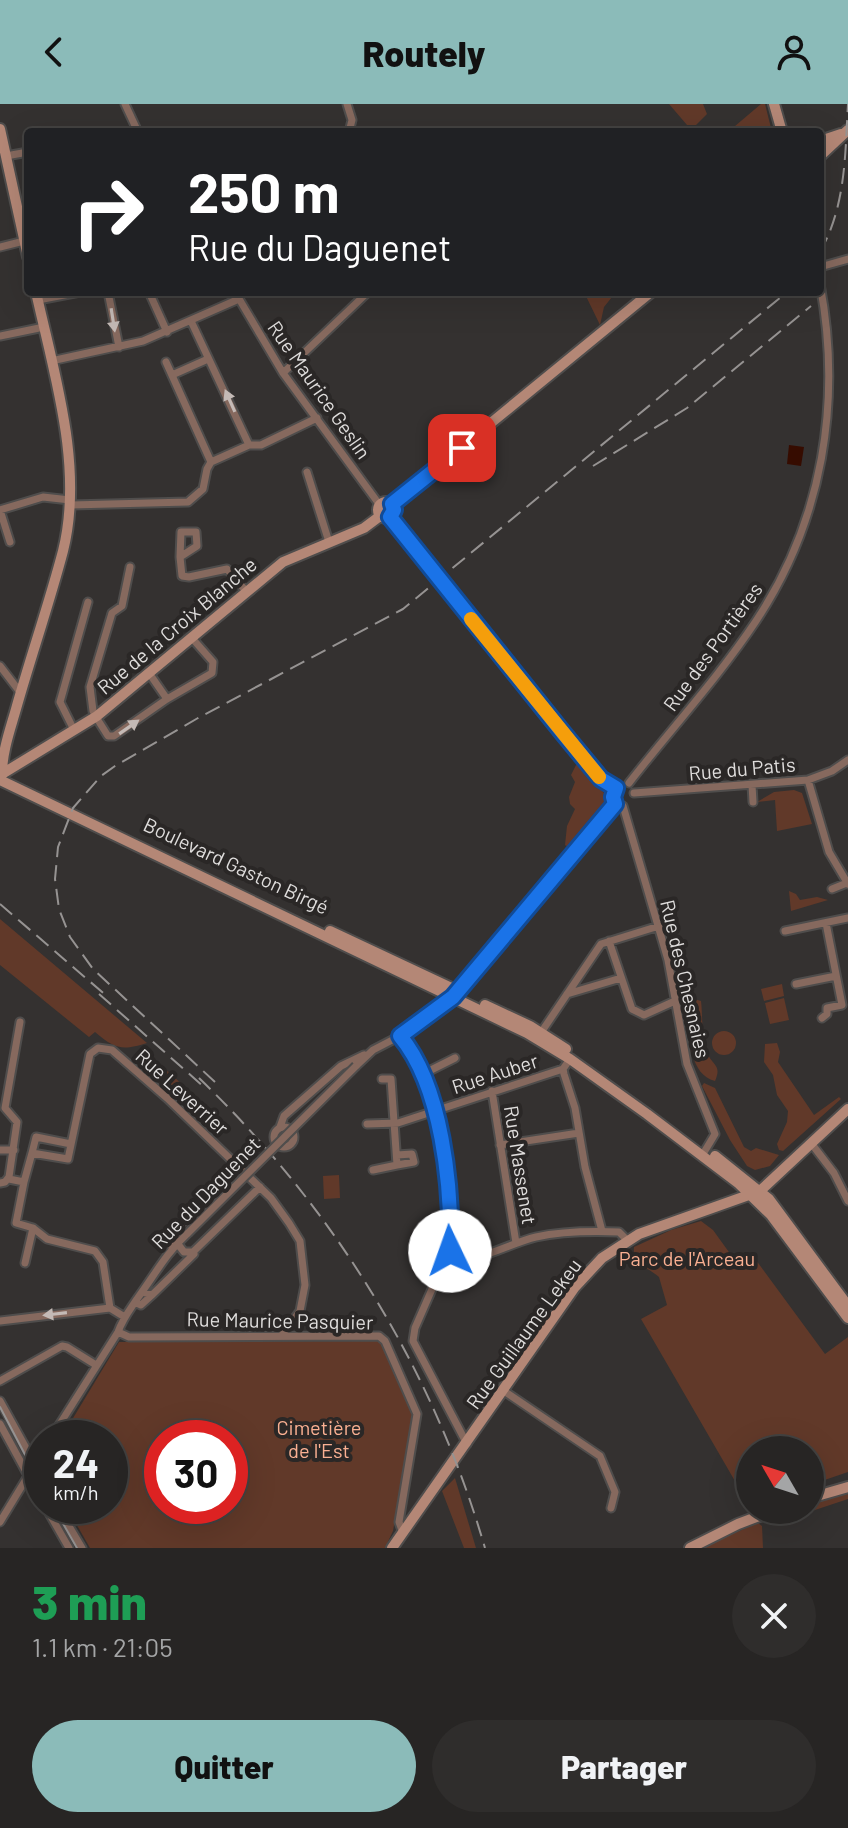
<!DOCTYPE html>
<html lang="fr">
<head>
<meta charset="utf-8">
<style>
  body { margin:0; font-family:Barlow,sans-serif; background:#2f2d2c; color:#f1f3f6; height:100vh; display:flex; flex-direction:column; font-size:30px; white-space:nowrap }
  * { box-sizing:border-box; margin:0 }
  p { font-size:26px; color:#a4a5a6 }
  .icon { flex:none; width:44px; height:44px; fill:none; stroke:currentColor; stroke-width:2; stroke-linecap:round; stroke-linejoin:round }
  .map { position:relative; height:1444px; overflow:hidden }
  .drawer { display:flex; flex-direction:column; background:#272524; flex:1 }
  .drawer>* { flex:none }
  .top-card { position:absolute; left:24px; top:24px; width:800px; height:168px; border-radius:8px; box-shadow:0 8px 32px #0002,0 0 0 2px #434241; background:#202124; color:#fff; overflow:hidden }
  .needle { width:52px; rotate:309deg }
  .controls { position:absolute; left:736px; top:1332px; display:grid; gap:16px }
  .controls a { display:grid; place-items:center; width:88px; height:88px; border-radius:50%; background:#272524; box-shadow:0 8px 32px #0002,0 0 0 2px #434241; font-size:40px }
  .speed { position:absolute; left:24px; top:1316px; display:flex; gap:16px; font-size:40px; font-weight:700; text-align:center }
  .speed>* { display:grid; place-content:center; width:104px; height:104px; border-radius:50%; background:#272524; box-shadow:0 8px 32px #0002,0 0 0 2px #434241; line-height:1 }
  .speed small { font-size:20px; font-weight:400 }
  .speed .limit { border:12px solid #d22; background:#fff; color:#111 }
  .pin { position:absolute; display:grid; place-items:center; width:68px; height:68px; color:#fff; margin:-34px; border-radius:16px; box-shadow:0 4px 12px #0006 }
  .me { position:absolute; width:88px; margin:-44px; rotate:357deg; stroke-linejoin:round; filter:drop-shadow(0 0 6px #0008) }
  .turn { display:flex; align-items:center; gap:28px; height:168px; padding:0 32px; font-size:36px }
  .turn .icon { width:104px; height:104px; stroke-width:2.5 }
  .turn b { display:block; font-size:56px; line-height:68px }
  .round { display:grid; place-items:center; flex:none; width:84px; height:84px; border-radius:42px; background:#2f2d2c }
  .headline { display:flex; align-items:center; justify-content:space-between; height:136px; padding:0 32px }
  h1 { font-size:48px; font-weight:800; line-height:60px; color:#1e9e55 }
  .action { display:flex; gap:16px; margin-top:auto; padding:16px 32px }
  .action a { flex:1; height:92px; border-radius:48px; background:#8bbbb9; color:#111; font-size:32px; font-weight:800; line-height:92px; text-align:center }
  .action a+a { background:#2f2d2c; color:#f1f3f6 }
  header { display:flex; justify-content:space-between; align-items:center; height:104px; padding:0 32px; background:#8bbbb9; color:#111; font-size:36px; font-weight:800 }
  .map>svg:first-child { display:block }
  .green { fill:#613929; fill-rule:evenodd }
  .water { fill:#360c00 }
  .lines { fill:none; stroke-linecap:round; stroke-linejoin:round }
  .street-casing { stroke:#4f4d4c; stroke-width:11 }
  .secondary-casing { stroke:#4f4d4c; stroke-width:14 }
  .street { stroke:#86695e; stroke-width:7 }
  .secondary { stroke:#b48776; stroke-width:10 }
  .tram { stroke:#969392; stroke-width:2 }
  .rail { stroke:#969392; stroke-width:2; stroke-dasharray:16 8; stroke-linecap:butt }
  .street-bridge-casing { stroke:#4f4d4c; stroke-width:11; stroke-linecap:butt }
  .street-bridge { stroke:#86695e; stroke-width:7 }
  .oneway { fill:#c4bab6 }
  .route-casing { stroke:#114b97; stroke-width:20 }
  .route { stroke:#1a73e8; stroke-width:14 }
  .slow { stroke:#f59e0b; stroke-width:14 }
  .labels { text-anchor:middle; stroke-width:8; stroke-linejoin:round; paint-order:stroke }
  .street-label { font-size:20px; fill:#dfdddc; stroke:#2a2726 }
  .park-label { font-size:20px; fill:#fab092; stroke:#2a2726 }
</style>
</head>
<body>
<header><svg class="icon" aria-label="back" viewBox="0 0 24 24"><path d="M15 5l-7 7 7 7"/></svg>Routely<svg class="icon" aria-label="person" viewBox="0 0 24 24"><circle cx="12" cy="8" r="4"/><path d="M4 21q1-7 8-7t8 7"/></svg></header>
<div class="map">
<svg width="848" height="1444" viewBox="0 0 848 1444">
  <rect width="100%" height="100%" fill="#343130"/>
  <!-- green -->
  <path class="green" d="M669,0h34l4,10 -11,11h-9z
    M761,0h4l7,28h-44z
    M584,188h13l4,4 3,-4h12l-12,15 -4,18z
    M578,657l30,37 -1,5 -38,45 -4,-3 2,-19 8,-17 -5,-5 -1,-7 6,-15 -4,-7z
    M794,686l8,3 10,31 -35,7 -2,-31 -18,2 17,-10z
    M789,787l7,3 4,6 17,-3 11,3 -37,11z
    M0,815l147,124c-25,8 -32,6 -52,-11l-6,5 -89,-72z
    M782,880l2,12 -20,5 -3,-12z
    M784,894l5,22 -19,4 -5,-21z
    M694,895l7,2c2,16 0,37 6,52 6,13 15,12 8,28 -29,-8 -24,-50 -29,-75l2,-6z
    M712 939a12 12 0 1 1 24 0a12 12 0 1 1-24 0Z
    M777,939l3,9 -2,10 36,53 25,-18 2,2 -58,52 -4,-1 -2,-6 10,-22 1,-11 -11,-16 -4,-20 -9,-13 1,-18z
    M164,964l20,18 -8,9 -20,-17z
    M704,979l11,5 29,59 7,4 5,-3 23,7 -9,11 -15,4 -8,-4 -17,-26 -28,-54z
    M339,1071l1,23 -16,1 -1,-23z
    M701,1117l12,9 26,36 14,-10 72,98 23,-17v135l-38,13v-35h-60v57l-109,-188 26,-14 -8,-28c-11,-10 -27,-11 -25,-30l37,-17z
    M380,1237l33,73 -20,117 -8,17h-295l-24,-42h44v-68h-49l58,-96zM162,1334h68v68h-68z
    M455,1374l21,70h-12l-22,-57z
    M848,1390v5l-72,24 -3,-2 -1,-3 2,-1 19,-7h17v-6z
    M758,1419l4,3 1,22h-63z"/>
  <!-- water -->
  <path class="water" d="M789,341l15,2 -3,19 -14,-2z"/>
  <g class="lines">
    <defs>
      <path id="street" d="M125,0l13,28
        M347,0l5,16 -3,12
        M6,52l22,-4
        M0,143l24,-6
        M820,163l28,-8
        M108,188l11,55
        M149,188l18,40
        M235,188l48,81 96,131
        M38,196l42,-8
        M191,217l58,124
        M0,232l44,-9
        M51,257l92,-20 96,-42
        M166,258l45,100
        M283,269l85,-81
        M172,271l36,-16
        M307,368l22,70
        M71,401l117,-3 15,-13 4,-20 4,-7 38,-17h12l56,-27
        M0,406l43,-13 27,3
        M0,406l10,32
        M390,413l173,216 38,46 15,9
        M180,453l1,-25h15l1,14 -17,11 2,19 7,1 38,-8 19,22
        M0,562l20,26
        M149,569l18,26
        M97,612l-4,-5 -3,-24 22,-74 10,-7 8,-39
        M96,613l12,19h6l53,-37 45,-26 1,-11 -22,-25
        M74,626l-14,-28 28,-100
        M808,676l21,72 19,32
        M629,679c42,-54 89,-105 127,-162 67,-101 86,-220 64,-337
        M752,681l1,17
        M634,689l174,-13 24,-9 16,-11
        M623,702l45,154 19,104 28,70 -12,20
        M832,785l15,-6
        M785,827l63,-13
        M609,837l23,68 12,6 31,-14
        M796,880l40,-8
        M567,890l54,-16
        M822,914l5,-4v-6l15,-3 -16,-82
        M400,932l35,68 11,69 5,68 -1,19 -14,20 -21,48 -2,13 54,103
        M538,933l63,-93 58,-18
        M570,955l-7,10 1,5 11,34 10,59 17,64
        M356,962l17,-16 27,-14 53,-39 162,-193
        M421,971l34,-17
        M382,975h9l6,86 17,-3 -2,-8 -15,1
        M492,987l24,152
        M367,1020l31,-1 165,-54
        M274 1033a10 10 0 1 1 20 0a10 10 0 1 1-20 0Z
        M280,1023l4,-11 57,-50 23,-11
        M811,1039l23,30 14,28
        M500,1041l79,-12
        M0,1046h14
        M32,1049l4,-16 35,7
        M373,1066l24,-5
        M9,1075l15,3 8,-29 36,6 22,-105 8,-6 14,2 55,48 104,100 18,25 11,18 5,44 -5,26 -18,24
        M24,1078l-8,41 17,5 14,11 48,12 8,11 7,46
        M0,1079l5,-1 4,-5 8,-55 -12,-14 15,-86
        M177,1139l7,9h9l67,-65
        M172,1144c2,-28 44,-65 63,-85
        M450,1156c25,4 60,-17 86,-23 27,-6 56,-6 83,-5l8,8
        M25,1159l8,-35
        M142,1188l10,3 42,-41
        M135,1198l6,3 11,-10
        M0,1217l110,-13 13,8
        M118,1228l11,5 250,-1 6,5 32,73 -18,108 4,11
        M0,1277l62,-35 5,1 29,18
        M504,1287l96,65 15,36 -4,16
        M0,1297l42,76
        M0,1320l42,77
        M51,1334l67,-106c5,-14 11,-21 19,-33 17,-23 29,-46 51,-66
        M45,1402l24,42
        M57,1402l25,42
        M0,1418l42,-69"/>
      <path id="secondary" d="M774,0l8,28
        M0,25l28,128
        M820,37l21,-7
        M820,52l28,-26
        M378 406a8 8 0 1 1 16 0a8 8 0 1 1-16 0Z
        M392,400l259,-212
        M2,670c0,-22 8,-44 14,-65 15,-53 33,-105 47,-158 21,-84 -9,-177 -27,-259
        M2,670l95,-58 186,-154 81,-34 16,-12
        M0,676l527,253 43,26 77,55 91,69 33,32 77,103
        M330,827l130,61
        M485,901l45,21 36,23
        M715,1052l54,43 79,107
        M810,1394l38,-11
        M392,1444l183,-261 27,-29 37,-24 121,-43 88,-82
        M690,1444l48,-24 37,-14"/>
    </defs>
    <!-- street casing -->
    <use href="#street" class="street-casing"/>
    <!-- secondary casing -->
    <use href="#secondary" class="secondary-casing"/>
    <!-- street -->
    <use href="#street" class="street"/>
    <!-- secondary -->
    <use href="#secondary" class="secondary"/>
    <!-- tram -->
    <path class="tram" d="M0,1303l42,80
      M53,1402l24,42"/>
    <!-- rail -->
    <path class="rail" d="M820,148c26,-46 25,-97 28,-148
      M593,362l94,-58 124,-102
      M0,800l109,94
      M99,890l105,93
      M199,974c134,129 234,291 286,470
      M215,978l-122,-113 -23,-32 -11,-28 -4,-30 3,-32 15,-39 28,-32 14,-10 83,-48 205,-109 384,-317"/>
    <defs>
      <path id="street-bridge" d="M188,1129l168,-167"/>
    </defs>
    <!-- street-bridge casing -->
    <use href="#street-bridge" class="street-bridge-casing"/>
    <!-- street-bridge -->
    <use href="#street-bridge" class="street-bridge"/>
  </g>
  <!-- one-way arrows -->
  <defs><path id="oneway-solid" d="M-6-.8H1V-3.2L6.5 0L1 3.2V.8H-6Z" transform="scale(2)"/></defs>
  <g class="oneway">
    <use href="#oneway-solid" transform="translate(113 216) rotate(81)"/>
    <use href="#oneway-solid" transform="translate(230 297) rotate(-114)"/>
    <use href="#oneway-solid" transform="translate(129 623) rotate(-35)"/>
    <use href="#oneway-solid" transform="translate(55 1210) rotate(173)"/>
  </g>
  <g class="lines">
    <defs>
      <path id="route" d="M450,1147c2,-64 -8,-165 -50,-215l53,-39 162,-193 -2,-7 3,-9 -15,-9 -38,-46 -173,-216 4,-7 -2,-6 70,-56"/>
    </defs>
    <!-- route casing -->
    <use href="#route" class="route-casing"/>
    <!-- route -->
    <use href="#route" class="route"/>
    <!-- slow -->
    <path class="slow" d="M471,515l128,158"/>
  </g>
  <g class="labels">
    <!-- street labels -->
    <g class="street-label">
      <text transform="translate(319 286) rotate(55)" y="7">Rue Maurice Geslin</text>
      <text transform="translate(177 522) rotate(-40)" y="7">Rue de la Croix Blanche</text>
      <text transform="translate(713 543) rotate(-54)" y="7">Rue des Portières</text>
      <text transform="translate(742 665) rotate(-5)" y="7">Rue du Patis</text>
      <text transform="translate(236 762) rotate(25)" y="7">Boulevard Gaston Birgé</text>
      <text transform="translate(685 875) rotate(77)" y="7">Rue des Chesnaies</text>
      <text transform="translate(495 970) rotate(-18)" y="7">Rue Auber</text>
      <text transform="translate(182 988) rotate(42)" y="7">Rue Leverrier</text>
      <text transform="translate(520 1061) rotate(81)" y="7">Rue Massenet</text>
      <text transform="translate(206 1089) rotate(-46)" y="7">Rue du Daguenet</text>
      <text transform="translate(280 1217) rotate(1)" y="7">Rue Maurice Pasquier</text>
      <text transform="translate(524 1230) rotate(-54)" y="7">Rue Guillaume Lekeu</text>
    </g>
    <!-- park labels -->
    <g class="park-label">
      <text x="687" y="1162">Parc de l'Arceau</text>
      <text x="319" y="1331">Cimetière<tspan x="319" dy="23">de l'Est</tspan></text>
    </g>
  </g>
</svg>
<div class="controls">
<a><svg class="needle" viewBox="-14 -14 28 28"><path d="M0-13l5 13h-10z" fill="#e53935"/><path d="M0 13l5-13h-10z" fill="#a4a5a6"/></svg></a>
</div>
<div class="speed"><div>24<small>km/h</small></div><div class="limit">30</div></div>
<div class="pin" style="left:462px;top:344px;background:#d93025"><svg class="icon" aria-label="arrive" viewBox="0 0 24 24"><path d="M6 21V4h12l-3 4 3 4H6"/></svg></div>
<svg class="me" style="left:450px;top:1147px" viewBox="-20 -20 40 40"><circle r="19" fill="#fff"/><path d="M0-13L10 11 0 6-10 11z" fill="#1a73e8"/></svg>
<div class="top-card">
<div class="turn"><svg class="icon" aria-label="right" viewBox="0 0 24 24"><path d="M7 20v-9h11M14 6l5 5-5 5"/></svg><div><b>250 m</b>Rue du Daguenet</div></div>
</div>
</div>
<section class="drawer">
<div class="headline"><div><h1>3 min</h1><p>1.1 km · 21:05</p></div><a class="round"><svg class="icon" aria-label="close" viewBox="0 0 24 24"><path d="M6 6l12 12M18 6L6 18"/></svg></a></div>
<div class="action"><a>Quitter</a><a>Partager</a></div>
</section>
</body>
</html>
